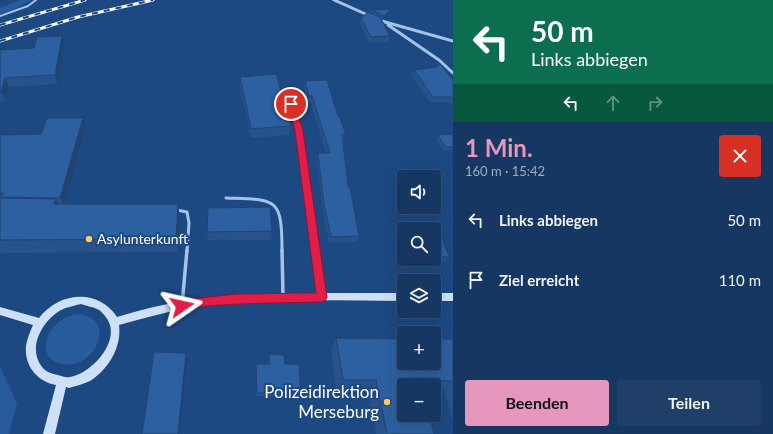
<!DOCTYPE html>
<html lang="de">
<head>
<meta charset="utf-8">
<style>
  body { margin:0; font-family:Lato,sans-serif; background:#1f3f68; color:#f1f3f6; height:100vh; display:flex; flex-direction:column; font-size:15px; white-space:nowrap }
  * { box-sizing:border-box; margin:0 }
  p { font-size:13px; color:#9eacbe }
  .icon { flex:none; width:22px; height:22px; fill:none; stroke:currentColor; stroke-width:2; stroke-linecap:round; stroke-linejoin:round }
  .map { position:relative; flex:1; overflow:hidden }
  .drawer { display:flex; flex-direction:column; background:#163762; width:320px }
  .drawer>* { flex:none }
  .guide { background:#0b6e4f; color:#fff; overflow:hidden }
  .controls { position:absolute; left:397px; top:170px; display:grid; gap:8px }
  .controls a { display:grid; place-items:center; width:44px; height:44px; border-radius:4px; background:#163762; box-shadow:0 4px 16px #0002,0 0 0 1px #355177; font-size:20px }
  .pin { position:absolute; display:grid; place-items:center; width:34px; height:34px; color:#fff; margin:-17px; border:2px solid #fff; border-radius:50%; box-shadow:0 1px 4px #0007 }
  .me { position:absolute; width:44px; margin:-22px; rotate:79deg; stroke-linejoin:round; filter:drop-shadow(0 0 3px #0008) }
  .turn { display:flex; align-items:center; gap:14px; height:84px; padding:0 12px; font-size:18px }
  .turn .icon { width:52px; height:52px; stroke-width:2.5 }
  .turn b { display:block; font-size:28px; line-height:34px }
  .lanes { display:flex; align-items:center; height:38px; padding:0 12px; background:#0003; justify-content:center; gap:20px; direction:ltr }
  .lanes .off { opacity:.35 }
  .round { display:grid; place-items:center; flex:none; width:42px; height:42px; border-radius:4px; background:#1f3f68 }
  .overview { display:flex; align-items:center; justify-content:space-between; height:68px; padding:0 12px }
  h1 { font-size:24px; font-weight:700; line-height:30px; color:#e797bd }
  .action { display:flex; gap:8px; margin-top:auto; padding:8px 12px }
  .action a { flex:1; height:46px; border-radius:4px; background:#e797bd; color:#111; font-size:16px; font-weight:700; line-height:46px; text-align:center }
  .action a+a { background:#1f3f68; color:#f1f3f6 }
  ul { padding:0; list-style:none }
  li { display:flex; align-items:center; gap:12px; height:60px; padding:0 12px }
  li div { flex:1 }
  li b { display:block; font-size:15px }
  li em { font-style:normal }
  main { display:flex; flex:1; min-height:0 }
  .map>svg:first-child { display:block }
  .green { fill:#275b9b }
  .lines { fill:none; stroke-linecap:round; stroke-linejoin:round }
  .lane-far2 { stroke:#a3c3e9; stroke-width:2 }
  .lane-far1 { stroke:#a3c3e9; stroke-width:3 }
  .lane { stroke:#a3c3e9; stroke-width:3.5 }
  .street { stroke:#a3c3e9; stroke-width:3 }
  .secondary { fill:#cee0f7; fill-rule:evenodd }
  .rail-casing { stroke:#fff; stroke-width:3 }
  .rail { stroke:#1d4982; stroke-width:2; stroke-dasharray:6; stroke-linecap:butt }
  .wall { fill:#27538a }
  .shaded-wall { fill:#204370 }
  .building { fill:#2d60a0; stroke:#204370 }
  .route { fill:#e11d48; stroke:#92132f }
  .poi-dot { fill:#f9cd62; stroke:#1d4982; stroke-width:1.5 }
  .labels { text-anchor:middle; stroke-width:4; stroke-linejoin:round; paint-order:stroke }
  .poi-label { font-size:14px; fill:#fff; stroke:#1d4982; text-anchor:start }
  .near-poi-label { font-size:17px; fill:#fff; stroke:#1d4982; text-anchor:end }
</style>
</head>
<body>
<main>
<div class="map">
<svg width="453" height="434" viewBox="0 0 453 434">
  <rect width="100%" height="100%" fill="#1d4982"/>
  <!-- green -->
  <path class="green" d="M20,0h11l-19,10 -12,4v-6z
    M78,314c40,3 18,56 -15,50 -33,-5 -14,-48 15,-50z
    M0,367l17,36 -8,31h-9z"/>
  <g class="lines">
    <!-- lane-far2 -->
    <path class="lane-far2" d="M0,16l28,-10 8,-6
      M288,91l5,18"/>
    <!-- lane-far1 -->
    <path class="lane-far1" d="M293,108l6,23 16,120
      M226,198c50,2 56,-2 56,53
      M176,210l11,2 2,11 -2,28"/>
    <!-- lane -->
    <path class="lane" d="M282,250l1,46
      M315,250l6,46
      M182,305l5,-55"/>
    <!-- street -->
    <path class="street" d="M334,0l36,16
      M378,20l75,21
      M388,25l51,35 14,13"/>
    <!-- secondary -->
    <path class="secondary" d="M294,293h110v8c-73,0 -148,-4 -220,8 -22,4 -43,10 -65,16 3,22 -11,45 -29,56 -6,3 -15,5 -21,7l-3,-1 -11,47h-12l13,-49c-18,-3 -32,-19 -30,-39 1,-7 4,-14 7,-21l-33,-10v-8l39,11c20,-26 59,-30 78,-1 23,-7 46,-13 69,-16 36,-6 72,-7 108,-8zM81,304c5,2 13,3 18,6 2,1 4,4 6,6 19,22 -12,57 -35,61 -4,1 -8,-1 -12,-2 -6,-1 -12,-3 -16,-8 -15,-19 0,-46 19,-57 6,-3 13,-4 20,-6z
      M434,293h19v8h-19z"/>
    <defs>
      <path id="rail" d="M0,25l85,-25
        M0,41l78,-24 75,-17"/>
    </defs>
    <!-- rail casing -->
    <use href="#rail" class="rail-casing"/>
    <!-- rail -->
    <use href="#rail" class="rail"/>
  </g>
  <!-- wall -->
  <path class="wall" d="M372,10l18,2 -7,7 -2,-1 9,18 -2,6 -19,1 -9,-19 1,-6 10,-5z
    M65,45l-7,39 -49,3 -3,14 -6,1v-52z
    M414,70l39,10v24h-3l-2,-2h-18l-19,-27z
    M240,77l51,49 -2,9 -38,3 -11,-52z
    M305,81l33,35 8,18 -2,6h-1l5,47 11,49 -2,6 -28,1 -6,-33 -6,-51 1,-6h8l-15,-50h-3l-4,-16z
    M86,127l-21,77h113l2,14 -2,34 -178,1v-118l41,-1z
    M453,134v16l-9,1 -8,-13 2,-3z
    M272,231l-1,9h-63l-1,-8z
    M434,238l15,19 -4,5 -20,1 -1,-4h10z
    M336,338l117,1v83l-9,-32h-10v-5h-30l30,49h-58l-8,-45h-32l-5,-40z
    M269,354l16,10 16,30 -1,3 -44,-1v-32h12v-6z"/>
  <!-- shaded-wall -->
  <path class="shaded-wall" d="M391,9l-1,3 -7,7 1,-3z
    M62,36l3,9 -7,39 -3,-9z
    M5,78l4,9 -3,14 -5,-9z
    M83,118l3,9 -22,80 -4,-9z
    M56,199l7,14 -9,-9z
    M178,204l2,14 -2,34 -2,-13z
    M186,353l1,5 -8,76h-1z"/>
  <!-- building -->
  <path class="building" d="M391,9l-7,7 -12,-6z
    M368,12l12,5 10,19 -19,1 -10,-19z
    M62,36l-7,39 -50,3 -4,14h-1v-42l34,-2 3,-11z
    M440,64l13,16v19l-2,-2h-18l-19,-27 22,-3z
    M276,74l15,52 -40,3 -11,-52z
    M327,80l11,36h1l7,18h-4l6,53h2l9,49 -28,1 -7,-33 -6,-51h12l-18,-57h-3l-4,-15z
    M47,118h36l-23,80 -58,-1 1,-4h-3v-58l41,-1z
    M453,134v13h-8l-7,-12z
    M0,198l56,1 -2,5h124l-2,35 -176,1z
    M270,207l2,24 -65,1 1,-24z
    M434,238h8l7,19h-15z
    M336,338l68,1v24h30v-24h19v42h-33l1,4h-17v30h25l5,19h-47l-11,-54h-33z
    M154,352l32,1 -8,81h-36z
    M269,354l15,1 1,9h14l2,30 -44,-1 -1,-29h14z"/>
  <!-- route -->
  <path class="route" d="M291,102l4,2 8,27 24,166 -2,4 -4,1c-39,1 -77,1 -116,4 -9,1 -20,6 -27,3l-2,-3 2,-3 20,-5 39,-4 79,-1 -21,-162 -7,-27z"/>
  <!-- markers -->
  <g class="poi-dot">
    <circle cx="89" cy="239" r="4"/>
    <circle cx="387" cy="402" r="4"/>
  </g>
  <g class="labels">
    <!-- poi labels -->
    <g class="poi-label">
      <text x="97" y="244">Asylunterkunft</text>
    </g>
    <!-- near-poi labels -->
    <g class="near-poi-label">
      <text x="379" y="398">Polizeidirektion<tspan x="379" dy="20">Merseburg</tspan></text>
    </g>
  </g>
</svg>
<div class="controls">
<a><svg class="icon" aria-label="sound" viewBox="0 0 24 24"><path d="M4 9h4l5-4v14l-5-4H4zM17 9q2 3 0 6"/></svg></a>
<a><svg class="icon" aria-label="search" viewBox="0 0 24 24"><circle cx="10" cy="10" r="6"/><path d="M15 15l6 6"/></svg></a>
<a><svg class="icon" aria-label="layers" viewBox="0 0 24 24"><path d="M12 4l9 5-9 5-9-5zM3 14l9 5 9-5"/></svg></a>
<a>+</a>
<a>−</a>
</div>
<div class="pin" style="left:291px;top:104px;background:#d93025"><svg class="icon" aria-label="arrive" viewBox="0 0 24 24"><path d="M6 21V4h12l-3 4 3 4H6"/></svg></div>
<svg class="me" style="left:182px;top:306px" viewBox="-20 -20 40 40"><path d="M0-17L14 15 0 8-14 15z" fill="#e11d48" stroke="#fff" stroke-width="4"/></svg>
</div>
<section class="drawer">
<div class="guide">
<div class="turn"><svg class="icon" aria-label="left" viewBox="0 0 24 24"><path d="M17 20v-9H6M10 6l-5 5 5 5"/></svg><div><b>50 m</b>Links abbiegen</div></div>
<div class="lanes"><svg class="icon" aria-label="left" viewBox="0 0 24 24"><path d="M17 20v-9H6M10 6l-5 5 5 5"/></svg><svg class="icon off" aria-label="ahead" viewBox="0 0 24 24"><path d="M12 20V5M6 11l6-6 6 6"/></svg><svg class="icon off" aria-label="right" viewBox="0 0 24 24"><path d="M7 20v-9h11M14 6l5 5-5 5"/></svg></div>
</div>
<div class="overview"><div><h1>1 Min.</h1><p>160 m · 15:42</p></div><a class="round" style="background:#d93025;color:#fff"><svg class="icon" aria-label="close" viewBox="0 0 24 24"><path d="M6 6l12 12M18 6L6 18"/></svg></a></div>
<ul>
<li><svg class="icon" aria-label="left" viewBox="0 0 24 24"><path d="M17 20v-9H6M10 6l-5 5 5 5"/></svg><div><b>Links abbiegen</b></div><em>50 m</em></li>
<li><svg class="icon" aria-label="arrive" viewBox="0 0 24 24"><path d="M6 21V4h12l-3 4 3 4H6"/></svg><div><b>Ziel erreicht</b></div><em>110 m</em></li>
</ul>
<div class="action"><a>Beenden</a><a>Teilen</a></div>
</section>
</main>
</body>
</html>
